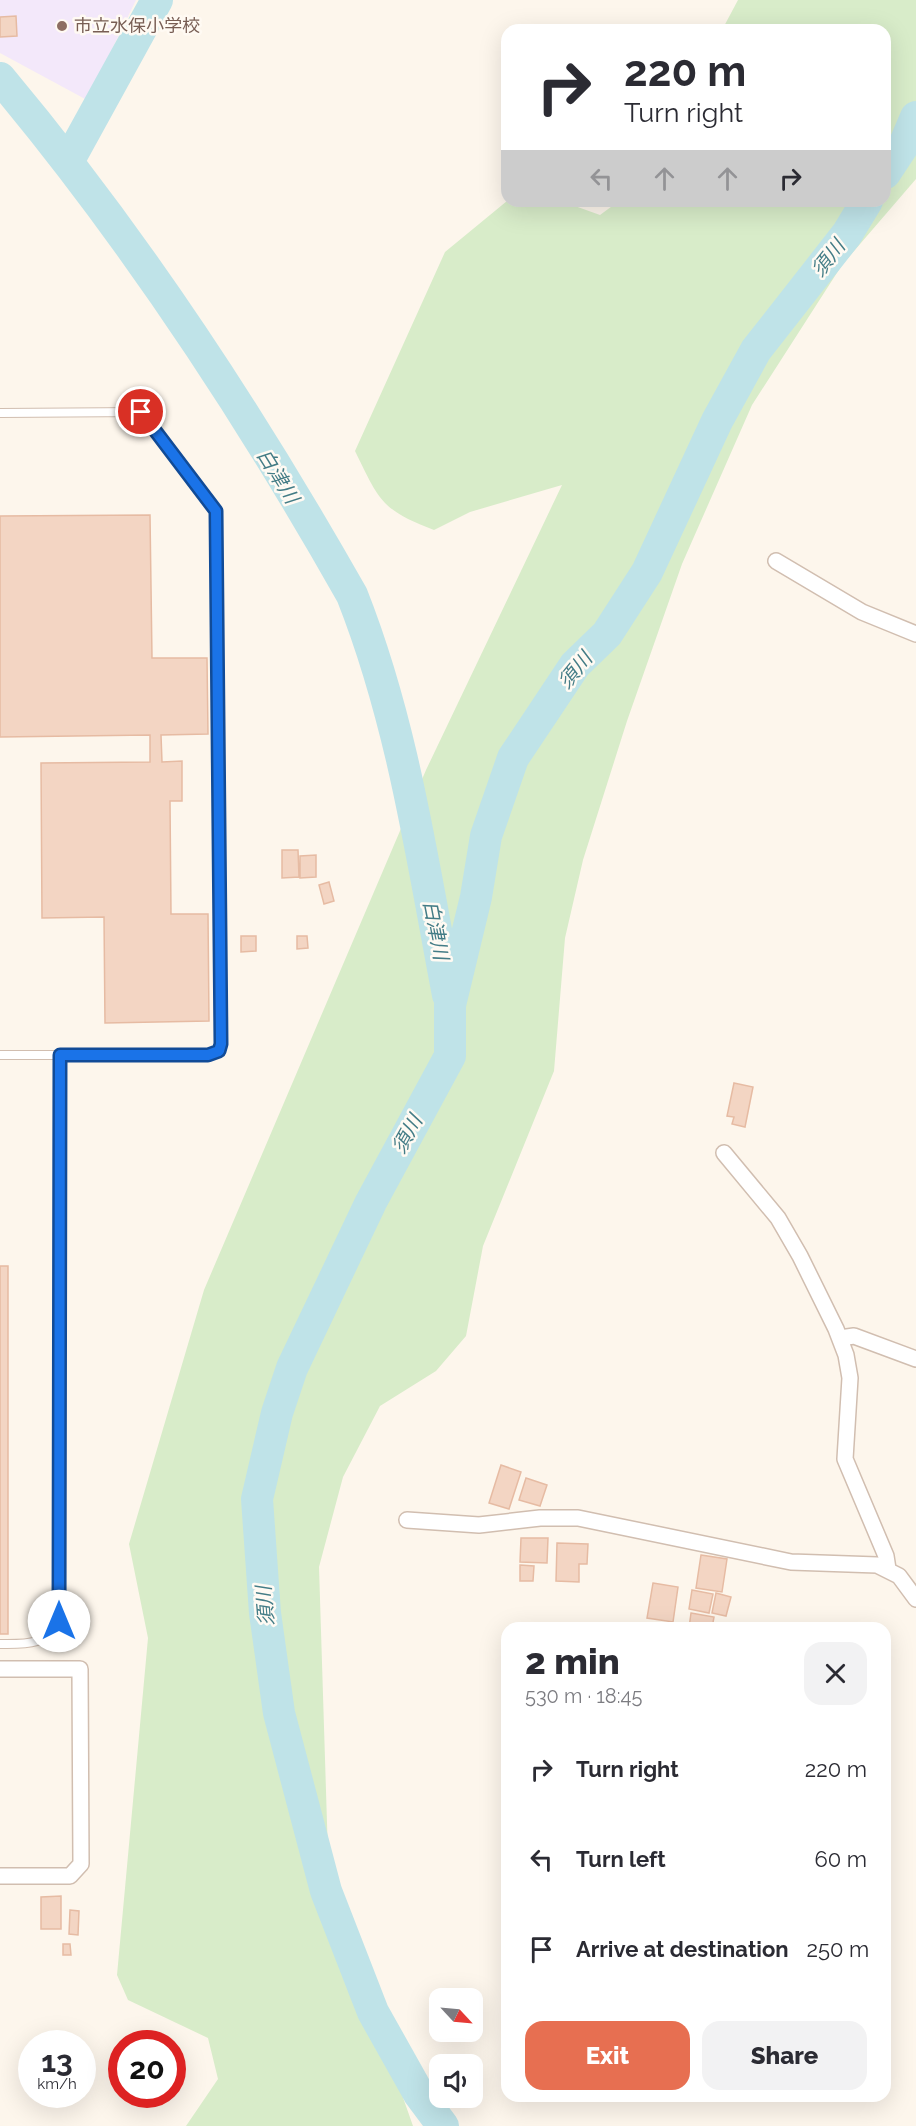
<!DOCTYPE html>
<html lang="en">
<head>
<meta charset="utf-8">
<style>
  body { margin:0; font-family:Raleway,"Noto Sans JP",sans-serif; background:#f2f2f3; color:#2b2b33; height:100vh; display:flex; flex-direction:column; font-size:22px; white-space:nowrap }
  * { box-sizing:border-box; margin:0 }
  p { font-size:20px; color:#7c7c81 }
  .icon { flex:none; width:33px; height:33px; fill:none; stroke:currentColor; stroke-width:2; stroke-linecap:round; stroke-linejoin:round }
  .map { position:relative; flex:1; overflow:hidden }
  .sheet { position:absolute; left:501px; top:1622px; width:390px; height:480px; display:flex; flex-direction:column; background:#fff; border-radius:18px; box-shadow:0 6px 24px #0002 }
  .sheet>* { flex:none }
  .guide { position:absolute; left:501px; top:24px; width:390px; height:183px; border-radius:18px; box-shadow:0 6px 24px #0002; background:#fff; color:#2b2b33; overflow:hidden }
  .needle { width:39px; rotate:116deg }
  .tools { position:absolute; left:429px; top:1988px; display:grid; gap:12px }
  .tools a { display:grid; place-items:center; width:54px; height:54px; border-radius:12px; background:#fff; box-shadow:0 6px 24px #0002; font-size:30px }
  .speed { position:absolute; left:18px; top:2030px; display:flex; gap:12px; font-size:30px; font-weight:700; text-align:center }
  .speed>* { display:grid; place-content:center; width:78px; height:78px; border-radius:50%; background:#fff; box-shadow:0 6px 24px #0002; line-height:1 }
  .speed small { font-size:15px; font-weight:400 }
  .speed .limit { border:9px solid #d22; background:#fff; color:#111 }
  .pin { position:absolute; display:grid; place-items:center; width:51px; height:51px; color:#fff; margin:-26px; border:3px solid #fff; border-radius:50%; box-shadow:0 2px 6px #0007 }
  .me { position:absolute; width:66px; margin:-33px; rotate:0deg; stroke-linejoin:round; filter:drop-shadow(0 0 4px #0008) }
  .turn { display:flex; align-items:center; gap:21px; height:126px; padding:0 24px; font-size:27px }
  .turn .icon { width:78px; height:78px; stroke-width:2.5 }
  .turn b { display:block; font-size:42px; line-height:51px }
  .lanes { display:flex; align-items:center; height:57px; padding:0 24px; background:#0003; justify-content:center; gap:30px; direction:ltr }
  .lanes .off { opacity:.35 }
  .round { display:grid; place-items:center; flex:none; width:63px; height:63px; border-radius:18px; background:#f2f2f3 }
  .overview { display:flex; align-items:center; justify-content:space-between; height:102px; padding:0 24px }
  h1 { font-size:36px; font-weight:800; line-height:45px }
  .cta { display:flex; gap:12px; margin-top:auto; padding:12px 24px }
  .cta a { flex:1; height:69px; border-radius:18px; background:#e76f51; color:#fff; font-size:24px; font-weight:800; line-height:69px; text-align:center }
  .cta a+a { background:#f2f2f3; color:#2b2b33 }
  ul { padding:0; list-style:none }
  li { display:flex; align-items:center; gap:18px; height:90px; padding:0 24px }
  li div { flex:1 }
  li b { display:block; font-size:22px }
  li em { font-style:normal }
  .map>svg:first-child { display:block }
  .education { fill:#f3e8fa }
  .green { fill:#d8ecc9 }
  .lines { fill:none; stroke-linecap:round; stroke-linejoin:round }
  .river { stroke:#bfe3e8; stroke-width:32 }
  .building { fill:#f3d5c3; stroke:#e6bba3; stroke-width:1.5 }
  .lane-casing { stroke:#d1beb0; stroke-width:10 }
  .street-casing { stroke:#d1beb0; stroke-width:18 }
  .lane { stroke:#fff; stroke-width:8 }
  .street { stroke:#fff; stroke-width:15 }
  .route-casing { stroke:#114b97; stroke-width:15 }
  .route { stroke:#1a73e8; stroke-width:10 }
  .education-dot { fill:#8d6e63; stroke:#fffaf3; stroke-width:2 }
  .labels { text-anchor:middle; stroke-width:5; stroke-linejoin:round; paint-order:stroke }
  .education-label { font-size:18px; fill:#785e54; stroke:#fffaf3; text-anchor:start }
  .water-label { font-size:20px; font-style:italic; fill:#437c86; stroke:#fffaf3 }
</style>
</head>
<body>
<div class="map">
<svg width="916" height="2126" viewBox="0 0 916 2126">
  <rect width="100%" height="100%" fill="#fdf6ec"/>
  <!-- education -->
  <path class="education" d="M0,0h136l-49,100 -87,-47z"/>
  <!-- green -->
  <path class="green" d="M738,0h178v179l-74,86 -90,140 -70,159 -55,157 -44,139 -18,78 -11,133 -71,175 -17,90 -30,35 -56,35 -37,71 -24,90 10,320 84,239h-227l32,-47 -10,-41 -80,-38 -11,-25 31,-337 -19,-94 75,-254 222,-520 136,-285 -92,27 -36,18c-53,-20 -55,-30 -79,-79l90,-199 62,-51h54l39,14 19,-14h266v-171h-163z"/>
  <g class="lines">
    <!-- river -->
    <path class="river" d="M0,78c134,160 249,335 352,517 51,129 70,264 96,400
      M69,160l88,-160
      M885,173l20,-30 11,-26
      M443,2126l-24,-32 -46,-82 -47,-121 -47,-178 -14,-100 -8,-114 20,-86 15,-45 79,-166 79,-146v-51l26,-108 10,-61 27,-78 62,-93 32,-31 40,-62 70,-151 39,-71 91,-116 20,-33"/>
  </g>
  <!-- building -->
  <path class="building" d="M16,16l1,20 -17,1v-20z
    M150,515l2,143h55l1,76 -47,1 1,27 20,-1v40h-12l1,113h37l1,107 -104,2 -1,-106 -62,1 -1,-155 109,-1v-27l-150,2v-221z
    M282,850h16l1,27 -17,1z
    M316,855v22l-16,1v-22z
    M329,882l5,19 -10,3 -5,-19z
    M241,936h15v15l-15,1z
    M297,936h10l1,12 -11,1z
    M734,1083l19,4 -8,40 -13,-3 2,-7 -7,-1z
    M0,1266h8v368h-8z
    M501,1465l20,7 -12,37 -20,-6z
    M526,1478l21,7 -7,21 -21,-6z
    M521,1538h27l-1,25 -27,-1z
    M557,1543l31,1 -1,20h-8v18l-23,-1z
    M701,1555l26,4 -5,33 -26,-4z
    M520,1565l14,1 -1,15h-13z
    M653,1583l25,4 -5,35 -26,-4z
    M692,1590l21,4 -4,19 -20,-4z
    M716,1593l15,4 -5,19 -14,-3z
    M691,1613l23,4 -2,11h-23z
    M61,1896v33h-20v-32z
    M70,1910l9,1 -1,24 -9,-1z
    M63,1944h7l1,11h-8z"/>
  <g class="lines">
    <defs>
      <path id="lane" d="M0,413l141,-1 75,99 5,533 -2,7 -11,4h-208
        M0,1644c25,0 47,2 59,-23l1,-566"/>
      <path id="street" d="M776,561l86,51 54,22
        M724,1153l54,65 22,38 36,73 10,26 4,23 -5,81 41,97 2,13
        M840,1338l14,-2 62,23
        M407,1520l72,5 61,-7h38l213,44 86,3 22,11 17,23
        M0,1669h80l1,195 -11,12h-70"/>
    </defs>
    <!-- lane casing -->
    <use href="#lane" class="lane-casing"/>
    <!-- street casing -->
    <use href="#street" class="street-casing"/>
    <!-- lane -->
    <use href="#lane" class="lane"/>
    <!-- street -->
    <use href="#street" class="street"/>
  </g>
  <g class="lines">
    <defs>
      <path id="route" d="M59,1621l1,-566h148l11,-4 2,-7 -5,-533 -75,-99"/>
    </defs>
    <!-- route casing -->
    <use href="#route" class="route-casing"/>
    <!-- route -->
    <use href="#route" class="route"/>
  </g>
  <!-- markers -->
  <circle class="education-dot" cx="62" cy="26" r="6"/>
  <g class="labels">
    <!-- education labels -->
    <g class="education-label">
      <text x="74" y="32">市立水保小学校</text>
    </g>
    <!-- water labels -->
    <g class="water-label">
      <text transform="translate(828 258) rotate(-52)" y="7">須川</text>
      <text transform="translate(278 476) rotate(58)" y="7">白津川</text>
      <text transform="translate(575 670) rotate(-51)" y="7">須川</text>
      <text transform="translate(436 930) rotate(79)" y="7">白津川</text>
      <text transform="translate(407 1134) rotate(-61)" y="7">須川</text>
      <text transform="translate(265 1606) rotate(-95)" y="7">須川</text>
    </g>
  </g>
</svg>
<div class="tools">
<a><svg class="needle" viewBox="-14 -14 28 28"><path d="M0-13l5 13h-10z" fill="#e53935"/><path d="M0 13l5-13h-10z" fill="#7c7c81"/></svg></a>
<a><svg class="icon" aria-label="sound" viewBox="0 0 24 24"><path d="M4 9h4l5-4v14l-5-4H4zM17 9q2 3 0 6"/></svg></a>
</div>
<div class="speed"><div>13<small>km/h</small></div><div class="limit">20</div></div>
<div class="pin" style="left:141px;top:412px;background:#d93025"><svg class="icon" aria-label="arrive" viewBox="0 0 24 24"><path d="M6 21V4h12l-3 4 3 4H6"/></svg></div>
<svg class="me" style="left:59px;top:1621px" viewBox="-20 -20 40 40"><circle r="19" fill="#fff"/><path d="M0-13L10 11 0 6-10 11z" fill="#1a73e8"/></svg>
<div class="guide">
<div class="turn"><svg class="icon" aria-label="right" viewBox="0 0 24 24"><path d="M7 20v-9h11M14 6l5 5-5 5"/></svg><div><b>220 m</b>Turn right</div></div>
<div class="lanes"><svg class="icon off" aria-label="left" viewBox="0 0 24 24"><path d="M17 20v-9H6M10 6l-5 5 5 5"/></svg><svg class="icon off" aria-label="ahead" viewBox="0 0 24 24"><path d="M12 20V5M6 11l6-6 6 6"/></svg><svg class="icon off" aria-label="ahead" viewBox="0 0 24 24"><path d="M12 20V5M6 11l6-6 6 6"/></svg><svg class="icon" aria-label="right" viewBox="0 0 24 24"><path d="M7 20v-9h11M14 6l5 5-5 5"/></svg></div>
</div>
<section class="sheet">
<div class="overview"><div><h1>2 min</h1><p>530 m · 18:45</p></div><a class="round"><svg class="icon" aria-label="close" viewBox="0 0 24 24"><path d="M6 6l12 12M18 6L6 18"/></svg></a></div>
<ul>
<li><svg class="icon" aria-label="right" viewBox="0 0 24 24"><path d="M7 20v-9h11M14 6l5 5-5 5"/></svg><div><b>Turn right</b></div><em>220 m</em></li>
<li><svg class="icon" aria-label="left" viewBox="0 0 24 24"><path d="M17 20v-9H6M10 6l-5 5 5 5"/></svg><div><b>Turn left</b></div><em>60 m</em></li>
<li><svg class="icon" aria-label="arrive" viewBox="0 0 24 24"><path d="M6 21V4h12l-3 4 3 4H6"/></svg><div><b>Arrive at destination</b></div><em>250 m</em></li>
</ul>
<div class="cta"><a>Exit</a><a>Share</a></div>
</section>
</div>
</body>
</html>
